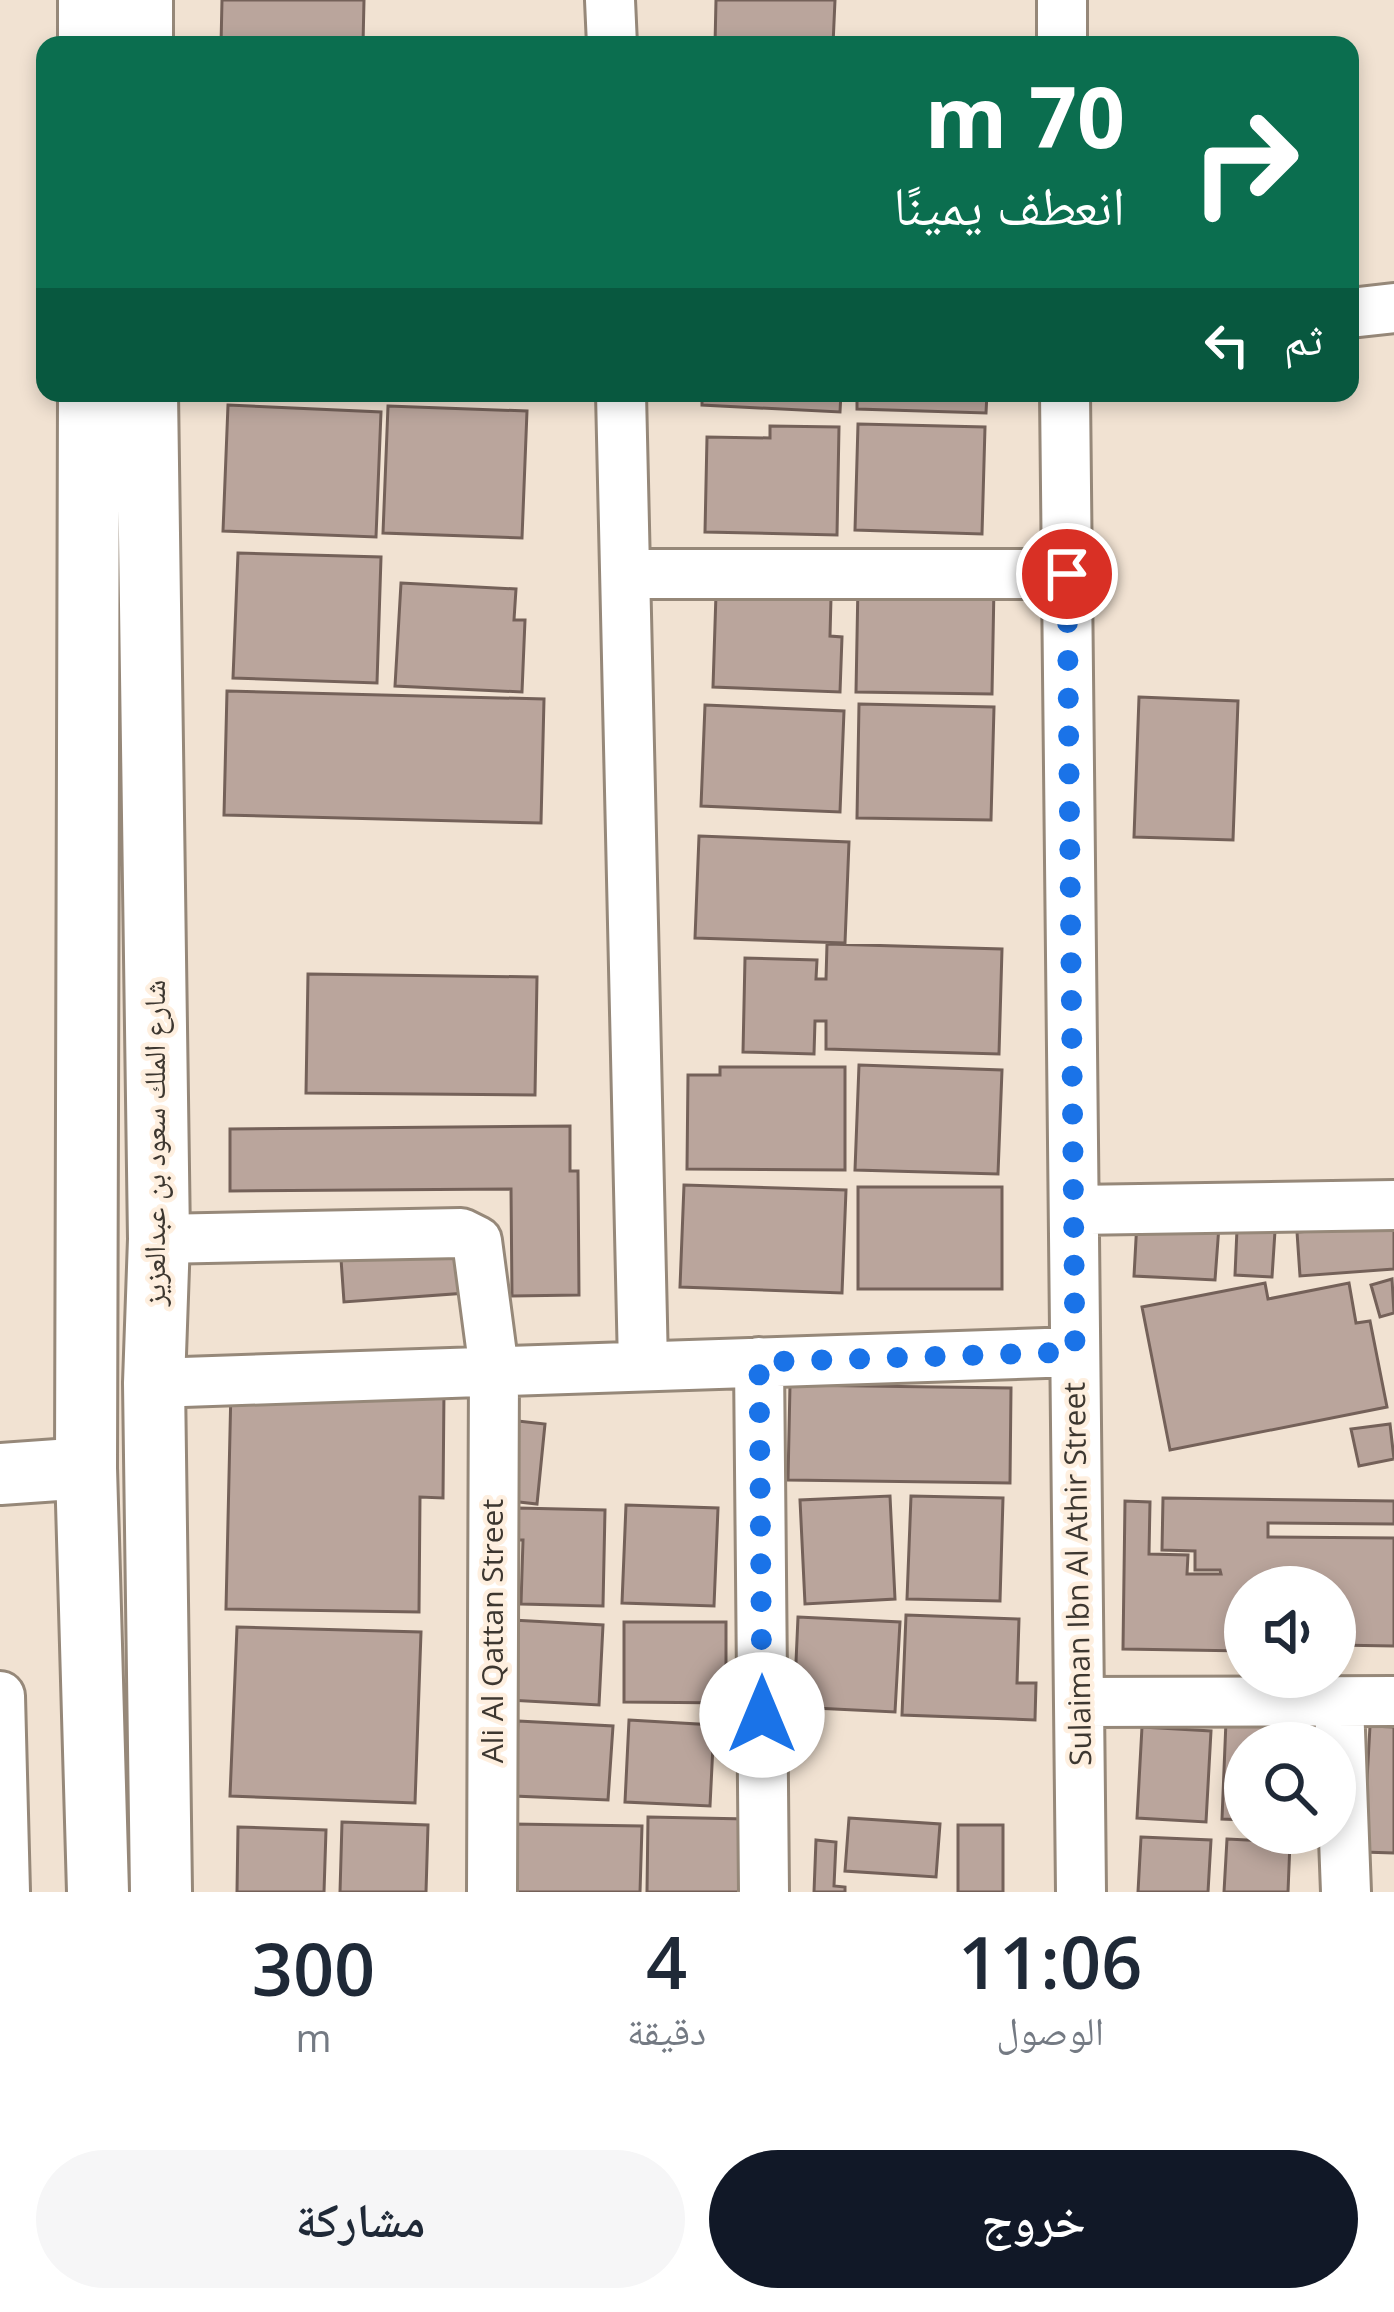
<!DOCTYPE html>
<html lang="ar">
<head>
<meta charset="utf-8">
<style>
  body { margin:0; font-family:"Open Sans","Noto Naskh Arabic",sans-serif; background:#f6f6f7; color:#1f2937; direction:rtl; height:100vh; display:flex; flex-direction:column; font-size:45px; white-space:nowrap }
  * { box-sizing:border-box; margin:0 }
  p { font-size:39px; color:#747a83 }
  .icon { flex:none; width:66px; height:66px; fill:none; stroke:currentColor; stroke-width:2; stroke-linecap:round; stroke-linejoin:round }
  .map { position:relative; height:1892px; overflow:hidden; direction:ltr }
  .drawer { display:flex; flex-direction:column; background:#fff; flex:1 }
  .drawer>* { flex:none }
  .top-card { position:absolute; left:36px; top:36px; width:1323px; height:366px; border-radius:24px; box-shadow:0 6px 18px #0003; direction:rtl; background:#0b6e4f; color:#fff; overflow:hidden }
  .buttons { position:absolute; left:1224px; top:1566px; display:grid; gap:24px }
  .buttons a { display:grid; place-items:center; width:132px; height:132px; border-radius:50%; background:#fff; box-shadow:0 6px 18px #0003; font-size:60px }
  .pin { position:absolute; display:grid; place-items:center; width:102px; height:102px; color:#fff; margin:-51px; border:6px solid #fff; border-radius:50%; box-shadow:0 3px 12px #0007 }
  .me { position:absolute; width:132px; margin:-66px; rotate:0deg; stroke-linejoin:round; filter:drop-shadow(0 0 9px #0008) }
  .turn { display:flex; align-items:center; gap:42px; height:252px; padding:0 36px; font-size:54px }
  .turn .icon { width:156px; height:156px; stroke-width:2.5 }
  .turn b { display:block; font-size:84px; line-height:102px }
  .then { display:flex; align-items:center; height:114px; padding:0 36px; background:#0003; gap:24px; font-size:45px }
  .eta { display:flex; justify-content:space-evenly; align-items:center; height:204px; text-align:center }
  .eta b { font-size:72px; font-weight:600; line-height:84px }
  .action { display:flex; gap:24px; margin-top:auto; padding:24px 36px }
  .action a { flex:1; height:138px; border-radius:72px; background:#111827; color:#fff; font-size:48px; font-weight:600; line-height:138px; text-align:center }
  .action a+a { background:#f6f6f7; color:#1f2937 }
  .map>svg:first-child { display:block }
  .building { fill:#baa59c; stroke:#746159; stroke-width:3 }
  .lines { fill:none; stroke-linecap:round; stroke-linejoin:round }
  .minor-casing { stroke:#968879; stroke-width:54 }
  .major-casing { stroke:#968879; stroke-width:66 }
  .minor { stroke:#fff; stroke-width:48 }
  .major { stroke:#fff; stroke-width:60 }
  .route { stroke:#1a73e8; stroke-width:21; stroke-dasharray:0 37.8 }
  .labels { text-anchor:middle; stroke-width:9; stroke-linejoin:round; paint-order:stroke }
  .street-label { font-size:30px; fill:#3d3730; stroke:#feefdf }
</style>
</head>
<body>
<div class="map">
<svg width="1394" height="1892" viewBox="0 0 1394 1892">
  <rect width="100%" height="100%" fill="#f1e2d2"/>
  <!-- building -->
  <path class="building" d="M222,0h142l-1,45h-142z
    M716,0h119l-2,45h-118z
    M702,393h139l-1,19 -138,-7z
    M857,393h130l-1,20 -129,-4z
    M228,405l153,7 -5,125 -153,-6z
    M388,406l139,5 -5,127 -139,-5z
    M858,424l127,3 -3,107 -127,-4z
    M770,426l69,1 -2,108 -132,-3 2,-95 63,1z
    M238,553l143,4 -4,126 -144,-5z
    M401,583l115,6 -2,31h11l-3,72 -127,-6z
    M858,584l136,2 -2,108 -136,-2z
    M716,594l115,4 -1,38 12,1 -2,55 -127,-5z
    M227,691l317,8 -3,124 -317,-8z
    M1139,697l99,4 -5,139 -99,-3z
    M859,704l135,3 -3,113 -134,-2z
    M705,705l139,6 -4,101 -139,-6z
    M699,836l150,6 -4,101 -150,-5z
    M827,944l175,5 -3,105 -173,-5v-28h-11l-1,33 -71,-2 2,-94 72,2 -1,19h10z
    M308,974l229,3 -2,118 -229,-2z
    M859,1065l143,5 -4,104 -143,-4z
    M720,1067h125v103l-158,-1 1,-94h32z
    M570,1126v45h8l1,124 -67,1 -1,-107 -281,2v-62z
    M684,1185l162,5 -4,103 -162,-6z
    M858,1187h144v102h-144z
    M1137,1221l82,5 -4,54 -81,-4z
    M1394,1225v44l-94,7 -3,-44z
    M1237,1229l38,2 -3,46 -37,-2z
    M463,1250l3,43 -122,9 -3,-43z
    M1392,1279l2,34 -14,4 -9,-32z
    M1265,1283l3,16 81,-16 7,40 14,-2 17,86 -217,43 -28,-143z
    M790,1385l221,3 -1,95 -222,-3z
    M231,1388l213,2 -1,108 -23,-1 -1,115 -193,-3z
    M509,1420l36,4 -8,80 -37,-4z
    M1390,1424l4,35 -35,7 -8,-37z
    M890,1496l5,103 -90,5 -5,-104z
    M911,1496l92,2 -3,103 -93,-2z
    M1163,1498l231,3v23l-126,-1v14l126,1v108l-59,-1v-58h-90v64l-122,-2 2,-148 25,1 -1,52 39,1 -1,19h34l-1,-4h-25v-19l-33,-1z
    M626,1505l92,3 -4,98 -92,-3z
    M517,1508l88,2 -2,96 -82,-2 2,-64h-7z
    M906,1615l113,4 -2,64h19l-1,37 -133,-5z
    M798,1617l102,5 -5,90 -101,-5z
    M512,1620l91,5 -4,80 -91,-5z
    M624,1622h102v51h5v30l-107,-1z
    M237,1627l184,5 -6,171 -185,-7z
    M629,1720l85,5 -4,81 -85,-4z
    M518,1721l95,5 -5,74 -94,-4z
    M1226,1721l63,3 -1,19h-43v77l-23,-1z
    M1370,1726l24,1v126l-31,-1z
    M1142,1727l69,4 -5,91 -69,-4z
    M648,1817l99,2 -2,73h-98z
    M849,1818l91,6 -4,53 -91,-6z
    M342,1822l86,3 -2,67h-86z
    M512,1824l130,2 -2,66h-129z
    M958,1825h45v67h-45z
    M238,1827l88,3 -2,62h-87z
    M1141,1837l70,3 -3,52h-70z
    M1227,1839l63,3 -2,50h-64z
    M816,1840l20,2 -2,44 11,1v5h-31z"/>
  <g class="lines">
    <defs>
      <path id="minor" d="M610,0l2,45
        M1062,0v45
        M1350,313l44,-5
        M621,393l22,972
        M1065,393l16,1499
        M626,574h441
        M1074,1210l320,-5
        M159,1239l302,-6 16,8 17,129 -2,522
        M759,1362l5,530
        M154,1383l921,-31
        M0,1696l5,196
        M1079,1702l315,-1
        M1339,1704l7,188"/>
      <path id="major" d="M142,0v45
        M89,45v-45
        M89,393l-3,1075 12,424
        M147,393l12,846 -5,144 7,509
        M0,1474l86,-6"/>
    </defs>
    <!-- minor casing -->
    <use href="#minor" class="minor-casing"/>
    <!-- major casing -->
    <use href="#major" class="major-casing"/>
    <!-- minor -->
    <use href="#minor" class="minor"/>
    <!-- major -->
    <use href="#major" class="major"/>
  </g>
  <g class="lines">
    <!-- route -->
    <path class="route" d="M762,1715l-3,-353 316,-10 -8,-778"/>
  </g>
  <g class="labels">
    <!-- street labels -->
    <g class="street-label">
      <text transform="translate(155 1143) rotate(-90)" y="10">شارع الملك سعود بن عبدالعزيز</text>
      <text transform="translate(1078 1574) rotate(-91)" y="10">Sulaiman Ibn Al Athir Street</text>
      <text transform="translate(493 1631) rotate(-90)" y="10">Ali Al Qattan Street</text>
    </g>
  </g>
</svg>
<div class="buttons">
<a><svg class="icon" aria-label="sound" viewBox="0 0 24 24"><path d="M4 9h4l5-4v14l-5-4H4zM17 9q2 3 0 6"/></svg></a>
<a><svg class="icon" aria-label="search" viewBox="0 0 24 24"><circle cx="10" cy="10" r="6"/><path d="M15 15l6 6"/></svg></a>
</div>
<div class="pin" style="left:1067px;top:574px;background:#d93025"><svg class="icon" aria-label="arrive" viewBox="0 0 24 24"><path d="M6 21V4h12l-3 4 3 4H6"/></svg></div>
<svg class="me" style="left:762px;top:1715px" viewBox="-20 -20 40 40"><circle r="19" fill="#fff"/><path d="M0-13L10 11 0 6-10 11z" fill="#1a73e8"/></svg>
<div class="top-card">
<div class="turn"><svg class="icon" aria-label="right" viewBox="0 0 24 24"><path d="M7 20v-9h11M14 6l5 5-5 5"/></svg><div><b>70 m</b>انعطف يمينًا</div></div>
<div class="then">ثم<svg class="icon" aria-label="left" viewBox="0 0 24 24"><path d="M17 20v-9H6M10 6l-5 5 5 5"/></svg></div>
</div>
</div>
<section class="drawer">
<div class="eta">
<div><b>11:06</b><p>الوصول</p></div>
<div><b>4</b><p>دقيقة</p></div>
<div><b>300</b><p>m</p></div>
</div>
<div class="action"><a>خروج</a><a>مشاركة</a></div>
</section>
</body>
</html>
